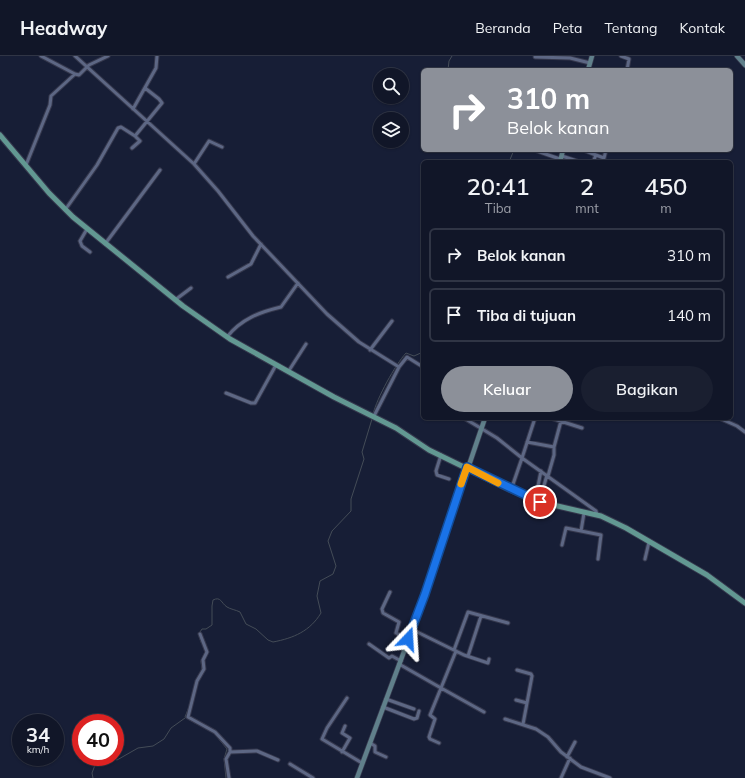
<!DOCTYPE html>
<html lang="id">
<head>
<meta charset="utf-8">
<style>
  body { margin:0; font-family:Mulish,sans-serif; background:#1a1f30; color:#f1f3f6; height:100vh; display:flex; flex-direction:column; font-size:15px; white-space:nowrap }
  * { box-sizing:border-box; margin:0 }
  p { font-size:13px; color:#9c9fa8 }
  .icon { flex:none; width:22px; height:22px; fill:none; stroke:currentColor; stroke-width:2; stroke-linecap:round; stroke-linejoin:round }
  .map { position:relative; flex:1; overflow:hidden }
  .details { position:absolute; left:421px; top:104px; width:312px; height:260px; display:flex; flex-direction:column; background:#111628; border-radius:6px; box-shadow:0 1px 3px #0004,0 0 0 1px #303545 }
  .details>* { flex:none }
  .guide { position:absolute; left:421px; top:12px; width:312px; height:84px; border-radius:6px; box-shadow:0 1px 3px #0004,0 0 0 1px #303545; background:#8c9099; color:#fff; overflow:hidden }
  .controls { position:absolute; left:373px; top:12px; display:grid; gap:8px }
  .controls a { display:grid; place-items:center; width:36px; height:36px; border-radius:50%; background:#111628; box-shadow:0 1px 3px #0004,0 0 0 1px #303545; font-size:20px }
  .speed { position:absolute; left:12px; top:658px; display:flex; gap:8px; font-size:20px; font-weight:700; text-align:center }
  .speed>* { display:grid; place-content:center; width:52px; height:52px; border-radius:50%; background:#111628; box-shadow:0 1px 3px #0004,0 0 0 1px #303545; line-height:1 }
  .speed small { font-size:10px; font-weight:400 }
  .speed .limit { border:6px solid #d22; background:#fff; color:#111 }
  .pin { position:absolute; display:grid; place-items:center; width:34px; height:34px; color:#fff; margin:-17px; border:2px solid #fff; border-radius:50%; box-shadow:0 1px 4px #0007 }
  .me { position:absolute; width:44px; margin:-22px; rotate:20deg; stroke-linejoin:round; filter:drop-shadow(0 0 3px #0008) }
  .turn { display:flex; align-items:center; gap:14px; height:84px; padding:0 20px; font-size:18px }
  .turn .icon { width:52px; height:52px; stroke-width:2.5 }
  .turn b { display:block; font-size:28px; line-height:34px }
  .eta { display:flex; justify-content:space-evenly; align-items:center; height:68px; text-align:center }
  .eta b { font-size:24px; font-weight:600; line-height:28px }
  .cta { display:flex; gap:8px; margin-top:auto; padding:8px 20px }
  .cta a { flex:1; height:46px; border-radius:24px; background:#8c9099; color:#fff; font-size:16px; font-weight:600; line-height:46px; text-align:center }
  .cta a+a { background:#1a1f30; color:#f1f3f6 }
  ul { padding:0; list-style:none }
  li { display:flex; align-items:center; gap:12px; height:54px; margin:0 8px 6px; padding:0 12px; border:2px solid #303545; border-radius:6px }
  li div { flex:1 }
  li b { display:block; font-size:15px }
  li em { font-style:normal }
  header { display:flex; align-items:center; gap:24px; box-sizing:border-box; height:56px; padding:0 20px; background:#111628; border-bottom:1px solid #303545 }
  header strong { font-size:19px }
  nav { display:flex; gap:22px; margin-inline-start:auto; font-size:14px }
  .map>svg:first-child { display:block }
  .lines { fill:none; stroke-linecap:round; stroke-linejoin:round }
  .stream { stroke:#444c57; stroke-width:1 }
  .street-casing { stroke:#35384d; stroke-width:5 }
  .secondary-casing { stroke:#35384d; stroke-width:6 }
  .primary-casing { stroke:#35384d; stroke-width:7 }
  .street { stroke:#5d6784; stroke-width:3 }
  .secondary { stroke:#60808b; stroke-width:4.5 }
  .primary { stroke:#629892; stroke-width:5 }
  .route-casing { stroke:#114b97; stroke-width:10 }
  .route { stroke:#1a73e8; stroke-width:7 }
  .slow { stroke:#f59e0b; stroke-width:7 }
</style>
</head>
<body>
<header>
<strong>Headway</strong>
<nav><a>Beranda</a><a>Peta</a><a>Tentang</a><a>Kontak</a></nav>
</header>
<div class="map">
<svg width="745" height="722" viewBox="0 0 745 722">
  <rect width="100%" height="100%" fill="#171e36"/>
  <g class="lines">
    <!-- stream -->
    <path class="stream" d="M448,14l1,-9 3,-5
      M509,106l5,-12
      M373,358c4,-16 22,-49 33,-61l8,3 9,-4
      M200,576l2,-3h4l6,-4v-19l1,-6c8,-4 8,3 14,7 3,2 9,3 13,5l6,12 10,5 12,11 5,2c21,-4 37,-11 48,-29l-4,-17 3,-15 13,-7 3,-8 -8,-25 4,-10 19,-20v-12l13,-40 -2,-7 10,-33
      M199,579l2,7
      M201,605l1,9
      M189,651l-4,10 10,6
      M214,677l13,16 -3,10 2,19
      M110,701l7,3 21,-12 15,-2 11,-7 7,-11 14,-10
      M93,722l-1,-5 6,-16"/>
    <defs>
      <path id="street" d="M41,0l34,18
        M75,0l119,108 24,27 35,45 74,78 32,28 40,25 8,-10 16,10
        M621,0l8,3 -2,11
        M535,1l35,1 20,5
        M133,53l23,-41 1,-12
        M132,92l8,-7 -5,-5 27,-33 -3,-4 -14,-11
        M534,94l26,9
        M583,94l13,5 -3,7
        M596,99l8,3 2,-8
        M562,100l18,6
        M194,108l15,-23 13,6
        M26,109l24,-60 1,-9 24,-22 4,1 10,-10 19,-9
        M65,154l32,-45 21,-37 3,-1 14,9
        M87,173l-7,12 2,5 8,6
        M105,188l55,-74
        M228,221l23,-13 10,-20
        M175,244l16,-12
        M227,281c14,-18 33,-25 54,-30l17,-24
        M370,294l22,-29
        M288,316l18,-28
        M226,337l25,10h4l21,-38
        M374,360l25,-49
        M464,362l33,20 25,20 13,-40
        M551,362l31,10
        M719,362l18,8 8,6
        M527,386l27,5 7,-26
        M441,399l-5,16 1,4 12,4
        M541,415l-3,15 5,3 4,-14
        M548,420l6,-21v-8
        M511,434l11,-32 74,53 1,4
        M581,475l3,-18
        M562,489l4,-17 35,7 -3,24
        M645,503l4,-17
        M390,536l-8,17 1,4 16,9 -3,11 12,6
        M411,573l53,26 24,8 1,-4
        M200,578l7,18 -4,8 1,9 -7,12 -9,36 27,15 15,16v4
        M369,588l20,14 3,-2 9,5
        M454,594l14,-38 40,11
        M468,600l13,-40
        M399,608l42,24 15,-37
        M517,614l14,4 1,2 -5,27
        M347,642l-20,30 -5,11 40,24
        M386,643l28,10
        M516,644l11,3 -4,21
        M383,651l31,12 3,-1 2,-7
        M505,663l31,10 12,8 13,15 20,15 29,11
        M370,687l5,3v6l11,5
        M439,687l-9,-4 -1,-2 6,-18 -5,-4 11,-27 43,24
        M342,696l8,-14 -8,-5 3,-7
        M567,701l8,-15
        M290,708l23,14
        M229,722l-3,-19 4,-7 27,-1 21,9
        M561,722l9,-20"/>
      <path id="secondary" d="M737,0l8,9
        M588,14l4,-14
        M560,106l3,-12
        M357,722l68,-183 60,-177"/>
      <path id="primary" d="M0,79l49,58 24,24 110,89 47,33 104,58 62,31 33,22 82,40 29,12 61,14 25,12 81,47 38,28"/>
    </defs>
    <!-- street casing -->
    <use href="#street" class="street-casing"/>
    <!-- secondary casing -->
    <use href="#secondary" class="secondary-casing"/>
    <!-- primary casing -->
    <use href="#primary" class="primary-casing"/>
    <!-- street -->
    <use href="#street" class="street"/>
    <!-- secondary -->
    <use href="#secondary" class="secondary"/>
    <!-- primary -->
    <use href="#primary" class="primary"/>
  </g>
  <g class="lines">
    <defs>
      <path id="route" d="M408,583l17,-45 42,-127 73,35"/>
    </defs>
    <!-- route casing -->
    <use href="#route" class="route-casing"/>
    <!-- route -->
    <use href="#route" class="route"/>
    <!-- slow -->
    <path class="slow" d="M461,428l6,-17 31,16"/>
  </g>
</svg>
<div class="controls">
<a><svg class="icon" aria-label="search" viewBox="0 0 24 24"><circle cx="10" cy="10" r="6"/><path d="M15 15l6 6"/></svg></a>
<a><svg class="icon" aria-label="layers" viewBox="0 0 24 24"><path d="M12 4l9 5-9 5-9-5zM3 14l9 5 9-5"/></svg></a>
</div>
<div class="speed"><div>34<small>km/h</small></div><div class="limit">40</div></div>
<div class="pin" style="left:540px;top:446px;background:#d93025"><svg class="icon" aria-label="arrive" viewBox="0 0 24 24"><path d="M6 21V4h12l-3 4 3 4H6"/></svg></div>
<svg class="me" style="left:408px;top:583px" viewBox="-20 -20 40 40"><path d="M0-17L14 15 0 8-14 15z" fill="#1a73e8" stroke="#fff" stroke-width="4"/></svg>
<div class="guide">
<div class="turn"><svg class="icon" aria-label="right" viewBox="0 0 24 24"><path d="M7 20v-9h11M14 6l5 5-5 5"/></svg><div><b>310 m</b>Belok kanan</div></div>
</div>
<section class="details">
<div class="eta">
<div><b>20:41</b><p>Tiba</p></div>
<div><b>2</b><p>mnt</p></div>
<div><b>450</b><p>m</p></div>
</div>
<ul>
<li><svg class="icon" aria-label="right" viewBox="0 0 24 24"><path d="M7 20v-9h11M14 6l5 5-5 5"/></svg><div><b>Belok kanan</b></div><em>310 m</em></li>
<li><svg class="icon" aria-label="arrive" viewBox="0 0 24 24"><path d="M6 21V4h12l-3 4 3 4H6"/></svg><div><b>Tiba di tujuan</b></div><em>140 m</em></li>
</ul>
<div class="cta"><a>Keluar</a><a>Bagikan</a></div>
</section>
</div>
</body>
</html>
